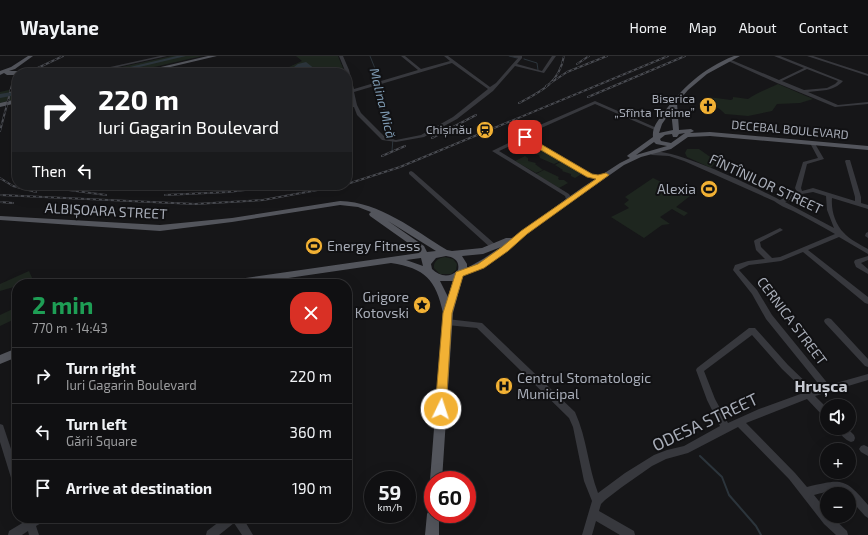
<!DOCTYPE html>
<html lang="en">
<head>
<meta charset="utf-8">
<style>
  body { margin:0; font-family:"Exo 2",sans-serif; background:#19191b; color:#f1f3f6; height:100vh; display:flex; flex-direction:column; font-size:15px; white-space:nowrap }
  * { box-sizing:border-box; margin:0 }
  p { font-size:13px; color:#9c9d9f }
  .icon { flex:none; width:22px; height:22px; fill:none; stroke:currentColor; stroke-width:2; stroke-linecap:round; stroke-linejoin:round }
  .map { position:relative; flex:1; overflow:hidden }
  .side { position:absolute; left:12px; top:223px; width:340px; height:244px; display:flex; flex-direction:column; background:#101012; border-radius:16px; box-shadow:0 4px 16px #0002,0 0 0 1px #303032 }
  .side>* { flex:none }
  .top-card { position:absolute; left:12px; top:12px; width:340px; height:122px; border-radius:16px; box-shadow:0 4px 16px #0002,0 0 0 1px #303032; background:#202124; color:#fff; overflow:hidden }
  .controls { position:absolute; left:820px; top:343px; display:grid; gap:8px }
  .controls a { display:grid; place-items:center; width:36px; height:36px; border-radius:50%; background:#101012; box-shadow:0 4px 16px #0002,0 0 0 1px #303032; font-size:20px }
  .speed { position:absolute; left:364px; top:415px; display:flex; gap:8px; font-size:20px; font-weight:700; text-align:center }
  .speed>* { display:grid; place-content:center; width:52px; height:52px; border-radius:50%; background:#101012; box-shadow:0 4px 16px #0002,0 0 0 1px #303032; line-height:1 }
  .speed small { font-size:10px; font-weight:400 }
  .speed .limit { border:6px solid #d22; background:#fff; color:#111 }
  .pin { position:absolute; display:grid; place-items:center; width:34px; height:34px; color:#fff; margin:-17px; border-radius:8px; box-shadow:0 2px 6px #0006 }
  .me { position:absolute; width:44px; margin:-22px; rotate:4deg; stroke-linejoin:round; filter:drop-shadow(0 0 3px #0008) }
  .turn { display:flex; align-items:center; gap:14px; height:84px; padding:0 20px; font-size:18px }
  .turn .icon { width:52px; height:52px; stroke-width:2.5 }
  .turn b { display:block; font-size:28px; line-height:34px }
  .then { display:flex; align-items:center; height:38px; padding:0 20px; background:#0003; gap:8px; font-size:15px }
  .round { display:grid; place-items:center; flex:none; width:42px; height:42px; border-radius:16px; background:#19191b }
  .summary { display:flex; align-items:center; justify-content:space-between; height:68px; padding:0 20px }
  h1 { font-size:24px; font-weight:700; line-height:30px; color:#1e9e55 }
  ul { padding:0; list-style:none }
  li { display:flex; align-items:center; gap:12px; height:56px; padding:0 20px; border-top:1px solid #303032 }
  li div { flex:1 }
  li b { display:block; font-size:15px }
  li em { font-style:normal }
  header { display:flex; align-items:center; gap:24px; box-sizing:border-box; height:56px; padding:0 20px; background:#101012; border-bottom:1px solid #303032 }
  header strong { font-size:19px }
  nav { display:flex; gap:22px; margin-inline-start:auto; font-size:14px }
  .map>svg:first-child { display:block }
  .green { fill:#1e261f }
  .water { fill:#2c353c }
  .lines { fill:none; stroke-linecap:round; stroke-linejoin:round }
  .stream-far1 { stroke:#2c353c; stroke-width:1 }
  .stream { stroke:#2c353c; stroke-width:2 }
  .river { fill:#2c353c; fill-rule:evenodd }
  .minor { fill:#37383d; fill-rule:evenodd }
  .major { fill:#53555c; fill-rule:evenodd }
  .rail-casing { stroke:#4a4c52; stroke-width:2 }
  .rail { stroke:#111113; stroke-width:1; stroke-dasharray:3; stroke-linecap:butt }
  .route { fill:#f2b134; stroke:#9d7322 }
  .labels { text-anchor:middle; stroke-width:4; stroke-linejoin:round; paint-order:stroke }
  .far-poi-label { font-size:12px; fill:#a8adb8; stroke:#111113; text-anchor:end }
  .far-street-label { font-size:12px; fill:#a8adb8; stroke:#111113 }
  .far-water-label { font-size:13px; font-style:italic; fill:#7f9bb3; stroke:#111113 }
  .street-label { font-size:14px; fill:#a8adb8; stroke:#111113 }
  .poi-label { font-size:14px; fill:#a8adb8; stroke:#111113; text-anchor:end }
  .quarter-label { font-size:16px; font-weight:bold; fill:#c9ccd4; stroke:#111113 }
  .near-street-label { font-size:17px; fill:#a8adb8; stroke:#111113 }
</style>
</head>
<body>
<header>
<strong>Waylane</strong>
<nav><a>Home</a><a>Map</a><a>About</a><a>Contact</a></nav>
</header>
<div class="map">
<svg width="868" height="479" viewBox="0 0 868 479">
  <rect width="100%" height="100%" fill="#161618"/>
  <!-- green -->
  <path class="green" d="M172,0h30l-74,17h-34z
    M296,0h42l7,17h-69l26,-12z
    M778,28l35,15 -13,4 -23,1 -5,7 -24,5 -23,-2c-5,-7 -15,-8 -18,-15l1,-2 23,3 2,-1v-2l15,2c11,-7 19,-10 30,-15z
    M17,32v11l-17,4v-11z
    M541,93l20,12 -7,3 -14,-6 -1,-3 -7,-2z
    M687,93h12l17,12 -5,7 -24,-11 -2,-4z
    M525,100l3,2v3l8,2 -1,1 8,6 -7,3 -21,-12z
    M562,105l21,12 -8,5 -4,-2v-2l-9,-3 1,-1 -8,-5z
    M544,114l15,7 -1,1 1,2h5l4,3 -9,5 -23,-14z
    M653,122l37,18 -14,11 12,6 -4,3 -12,-7 -12,8 10,7 -8,1 -18,13 -33,-21 18,-9 -5,-4 5,-4 -4,-3z
    M445,201l8,2 4,5 -1,6 -5,4h-11l-6,-6c-1,-7 5,-10 11,-11z
    M29,215l4,9 -16,4v2l-17,5v-7z
    M17,251v11l-17,8v-11z"/>
  <!-- water -->
  <path class="water" d="M306,6l14,11h-34l12,-9z"/>
  <g class="lines">
    <!-- stream-far1 -->
    <path class="stream-far1" d="M370,0l8,20 1,23 4,6 4,20 6,13 -1,13
      M509,0l8,2
      M524,3l13,4 1,7"/>
    <!-- stream -->
    <path class="stream" d="M700,400l22,21 7,18 27,31 5,9"/>
    <!-- river -->
    <path class="river" d="M177,0h9l-72,17h-10z
      M17,35v4l-17,3v-4z"/>
    <!-- minor -->
    <path class="minor" d="M160,0h7l-76,17h-8z
      M339,0h4l6,14 5,19 64,-19 -17,-14h4l16,13 29,-8 -6,-5h4l42,31 6,-4 22,-25 -8,-2h12v2l-5,6 25,7 10,-15h4l-12,17 -29,-7 -22,25 -36,28 -33,18 -28,5 -14,-2 -25,-25 -3,-8 -7,1v-2l6,-2 -6,-25v-6h-1zM452,7l36,26 -35,28 -32,18 -25,5 -10,-2 -25,-25 -4,-8 -3,-13z
      M774,0h6l63,25c-10,11 -22,9 -35,11l30,13 30,-3v2l-33,3 -58,-24 -51,-23 3,-1 50,21 25,-12zM807,13l31,12 -3,3 -8,4 -23,2 -22,-9z
      M807,0h6l55,18v2z
      M595,45l64,28 -4,1 -60,-26 -65,29 -3,2v1l65,38 7,1 7,-2 3,2 -1,1 -9,3 -11,-3 -63,-37 -26,12 70,43 3,5 -5,5 -2,1 -3,-2 4,-4 -1,-3 -73,-45 31,-15v-3l3,-2z
      M810,86h4l10,17 -17,5 -6,24 1,3 11,-3 42,13v-4l-10,-36 1,-1h4l11,37v6l7,2v4l-36,-11c-1,12 3,26 12,35 5,6 17,12 24,16v5l-29,-17 -31,13 60,47v7l-3,-1 -62,-51 -22,9 -32,4 -10,5 18,20 15,25 57,70 39,-11v6l-53,16 12,12v10l-3,-1 -17,-18 -61,24 49,50 12,14c35,-8 37,-10 61,18v13l-3,-2 -16,-18v-4c-5,0 -7,-3 -12,-3 -8,0 -16,2 -23,4l13,16v5h4l16,15 1,4h-12l-12,-11 -35,-45 -51,-52 -50,26 -22,6 -14,7 -30,21 -17,13 -4,4 -2,7 35,20 1,4h-15l-24,-14 -4,14h-10l10,-34 -8,-20 -11,-54 -4,-9 -92,-90 -30,-3 -3,-1 -1,-2 1,-2 3,-1 35,4 93,89c12,26 13,55 23,81l27,-20 29,-18 13,-5 17,-4 36,-20 -13,-26 -11,-30 1,-2 52,-40h6l33,37 26,25 7,-3 -55,-68 -14,-25 -19,-24 2,-5 13,-4 17,-2 -9,-9 -2,-9 1,-1 23,-11 2,-1 3,2 -23,12 1,5 11,11 8,-1 55,-23c-14,-8 -28,-16 -42,-23 -7,-3 -14,-6 -19,-10l-90,-40 -15,-5 -17,-1 -3,-2c16,-10 112,37 131,47l17,-8 -2,-4 8,-26 15,-4 -8,-15zM813,136l13,4 1,14 7,18 -49,-26 17,-8zM752,279l30,34 24,23 -47,17 -31,14 -13,-24 -11,-28z
      M411,115l2,1 83,73 1,2 -1,2h-4l-83,-75v-2z
      M868,176v6l-3,-2 1,-3z
      M868,200v4l-7,3 7,6v5l-12,-7 -2,-5 1,-2z
      M828,262l3,1 37,40v8l-3,-1 -40,-43 -1,-2 1,-2z
      M0,368l3,1 14,42v19l-3,-2 -2,-3 -12,-39z
      M837,372h10l7,7 1,3 -1,3 -3,1c-6,-2 -12,-9 -14,-14z
      M864,389l4,2v9l-7,-4 -2,-3 2,-3z
      M23,462h21l-1,4 -7,4 3,9h-10l-1,-4 -6,4h-14l1,-4 15,-9z
      M224,462h19l10,17h-11l-8,-12 -15,12h-13l1,-4z"/>
    <!-- major -->
    <path class="major" d="M28,0h5l-18,13 -6,2h17l3,2h-12v2h-10l-3,-2 -4,2v-4l11,-4z
      M208,0h9l-72,17h-10z
      M734,0h6l-33,18 -19,16 -11,13 2,27 12,-1 3,2 -4,2 20,-1 158,14v4l-158,-14 -22,1 -17,12 -30,8 -17,8 -84,59 -51,40 -26,12 -10,37 -11,167h-9v5l-3,-5 13,-167c-7,-33 -18,-45 -52,-50l-144,21h-26l4,-3 194,-28 -1,-3 -48,-34 -1,-2 2,-2 -13,-5 -18,-2 -108,17 -72,9 -160,-11v-4l160,9 72,-7 108,-17c40,1 74,29 107,49l5,1 30,-3 24,-10h6l71,-51 37,-24 10,-5 -3,-2 1,-1 25,-18c-1,-9 4,-15 9,-22 19,-26 41,-47 72,-59zM671,55l2,19 -14,3 3,-9zM685,77l-14,10 -10,-2 -1,-2 5,-4 7,-1 1,3h4l2,-3zM654,86l2,2 11,2 -31,9zM388,165l48,30 -9,1 -3,-6zM501,191l-18,12 -16,9v-4l-5,-8 21,-2zM446,200c8,1 14,5 12,14 -8,8 -18,7 -26,-1l-1,-5 5,-6zM421,202l2,8 -17,-6zM440,225h13l-5,16z
      M17,43v4l-17,4v-4z
      M17,292v9l-17,7v-9z
      M433,452v6h6v21h-14l2,-21 2,-4z"/>
    <defs>
      <path id="rail" d="M577,8l12,-8
        M27,17l36,-17
        M546,30l21,-14 40,-16
        M10,36l2,-7 5,-5
        M588,41l97,-41
        M519,47c23,-12 40,-20 45,-47
        M14,63l3,-4
        M0,75l9,-34
        M432,82l44,-23
        M382,100l23,-10
        M0,122l13,8 23,6
        M347,128l53,-17 268,-111
        M61,133l45,6
        M0,139l195,9 68,-4 82,-15
        M165,139l63,-3 52,-6
        M0,146l13,1"/>
    </defs>
    <!-- rail casing -->
    <use href="#rail" class="rail-casing"/>
    <!-- rail -->
    <use href="#rail" class="rail"/>
  </g>
  <!-- route -->
  <path class="route" d="M522,80h5l65,38 6,1 8,-2 3,2 -82,59 -19,17 -24,17 -21,8 -11,37 -6,96 -1,4 -4,1 -4,-1 -2,-4 8,-96 13,-41 22,-8 24,-17 19,-16 75,-52 -9,-2 -65,-38z"/>
  <!-- icons -->
  <defs>
    <symbol id="church-disc" viewBox="-11 -11 22 22"><circle r="9.5" fill="#f2b134" stroke="#111113"/><path d="M-1.2-6h2.4v3.5h3.3v2.4h-3.3V6h-2.4V-.1h-3.3v-2.4h3.3Z" fill="#111"/></symbol>
    <symbol id="station-disc" viewBox="-11 -11 22 22"><circle r="9.5" fill="#f2b134" stroke="#111113"/><path d="M-3-6H3Q5-6 5-4V2Q5 4 3 4L4.5 6H3L1.5 4h-3L-3 6H-4.5L-3 4Q-5 4-5 2V-4Q-5-6-3-6ZM-3.5-4v3h7v-3ZM-3.5 1v1.5H-2V1ZM2 1v1.5H3.5V1Z" fill="#111"/></symbol>
    <symbol id="stadium-disc" viewBox="-11 -11 22 22"><circle r="9.5" fill="#f2b134" stroke="#111113"/><path d="M0-5a6.5 5 0 1 0 0 10a6.5 5 0 1 0 0-10ZM-3.5-1.8h7v3.6h-7Z" fill="#111"/></symbol>
    <symbol id="sight-disc" viewBox="-11 -11 22 22"><circle r="9.5" fill="#f2b134" stroke="#111113"/><path d="M0-6L1.8-2.2L6-1.7L2.9 1.2L3.7 5.4L0 3.3L-3.7 5.4L-2.9 1.2L-6-1.7L-1.8-2.2Z" fill="#111"/></symbol>
    <symbol id="hospital-disc" viewBox="-11 -11 22 22"><circle r="9.5" fill="#f2b134" stroke="#111113"/><path d="M-5-5h3v3.5h4V-5h3V5h-3V1.5h-4V5h-3Z" fill="#111"/></symbol>
  </defs>
  <g fill-rule="evenodd">
    <use href="#church-disc" x="698" y="40" width="20" height="20"/>
    <use href="#station-disc" x="475" y="64" width="20" height="20"/>
    <use href="#stadium-disc" x="699" y="123" width="20" height="20"/>
    <use href="#stadium-disc" x="304" y="180" width="20" height="20"/>
    <use href="#sight-disc" x="412" y="239" width="20" height="20"/>
    <use href="#hospital-disc" x="494" y="320" width="20" height="20"/>
  </g>
  <g class="labels">
    <!-- far-poi labels -->
    <g class="far-poi-label">
      <text x="695" y="47">Biserica<tspan x="695" dy="14">„Sfînta Treime”</tspan></text>
      <text x="472" y="78">Chișinău</text>
    </g>
    <!-- far-street labels -->
    <g class="far-street-label">
      <text transform="translate(790 74) rotate(5)" y="4">DECEBAL BOULEVARD</text>
    </g>
    <!-- far-water labels -->
    <g class="far-water-label">
      <text transform="translate(383 47) rotate(76)" y="5">Malina Mică</text>
    </g>
    <!-- street labels -->
    <g class="street-label">
      <text transform="translate(766 128) rotate(25)" y="5">FÎNTÎNILOR STREET</text>
      <text transform="translate(106 155) rotate(3)" y="5">ALBIȘOARA STREET</text>
      <text transform="translate(792 265) rotate(53)" y="5">CERNICA STREET</text>
    </g>
    <!-- poi labels -->
    <g class="poi-label">
      <text x="696" y="138">Alexia</text>
      <text x="327" y="195" text-anchor="start">Energy Fitness</text>
      <text x="409" y="246">Grigore<tspan x="409" dy="16">Kotovski</tspan></text>
      <text x="517" y="327" text-anchor="start">Centrul Stomatologic<tspan x="517" dy="16">Municipal</tspan></text>
    </g>
    <!-- quarter labels -->
    <g class="quarter-label">
      <text x="821" y="336">Hrușca</text>
    </g>
    <!-- near-street labels -->
    <g class="near-street-label">
      <text transform="translate(705 366) rotate(-25)" y="6">ODESA STREET</text>
    </g>
  </g>
</svg>
<div class="controls">
<a><svg class="icon" aria-label="sound" viewBox="0 0 24 24"><path d="M4 9h4l5-4v14l-5-4H4zM17 9q2 3 0 6"/></svg></a>
<a>+</a>
<a>−</a>
</div>
<div class="speed"><div>59<small>km/h</small></div><div class="limit">60</div></div>
<div class="pin" style="left:525px;top:81px;background:#d93025"><svg class="icon" aria-label="arrive" viewBox="0 0 24 24"><path d="M6 21V4h12l-3 4 3 4H6"/></svg></div>
<svg class="me" style="left:441px;top:353px" viewBox="-20 -20 40 40"><circle r="17" fill="#f2b134" stroke="#fff" stroke-width="3"/><path d="M0-11L8 9 0 5-8 9z" fill="#fff"/></svg>
<div class="top-card">
<div class="turn"><svg class="icon" aria-label="right" viewBox="0 0 24 24"><path d="M7 20v-9h11M14 6l5 5-5 5"/></svg><div><b>220 m</b>Iuri Gagarin Boulevard</div></div>
<div class="then">Then<svg class="icon" aria-label="left" viewBox="0 0 24 24"><path d="M17 20v-9H6M10 6l-5 5 5 5"/></svg></div>
</div>
<section class="side">
<div class="summary"><div><h1>2 min</h1><p>770 m · 14:43</p></div><a class="round" style="background:#d93025;color:#fff"><svg class="icon" aria-label="close" viewBox="0 0 24 24"><path d="M6 6l12 12M18 6L6 18"/></svg></a></div>
<ul>
<li><svg class="icon" aria-label="right" viewBox="0 0 24 24"><path d="M7 20v-9h11M14 6l5 5-5 5"/></svg><div><b>Turn right</b><p>Iuri Gagarin Boulevard</p></div><em>220 m</em></li>
<li><svg class="icon" aria-label="left" viewBox="0 0 24 24"><path d="M17 20v-9H6M10 6l-5 5 5 5"/></svg><div><b>Turn left</b><p>Gării Square</p></div><em>360 m</em></li>
<li><svg class="icon" aria-label="arrive" viewBox="0 0 24 24"><path d="M6 21V4h12l-3 4 3 4H6"/></svg><div><b>Arrive at destination</b></div><em>190 m</em></li>
</ul>
</section>
</div>
</body>
</html>
